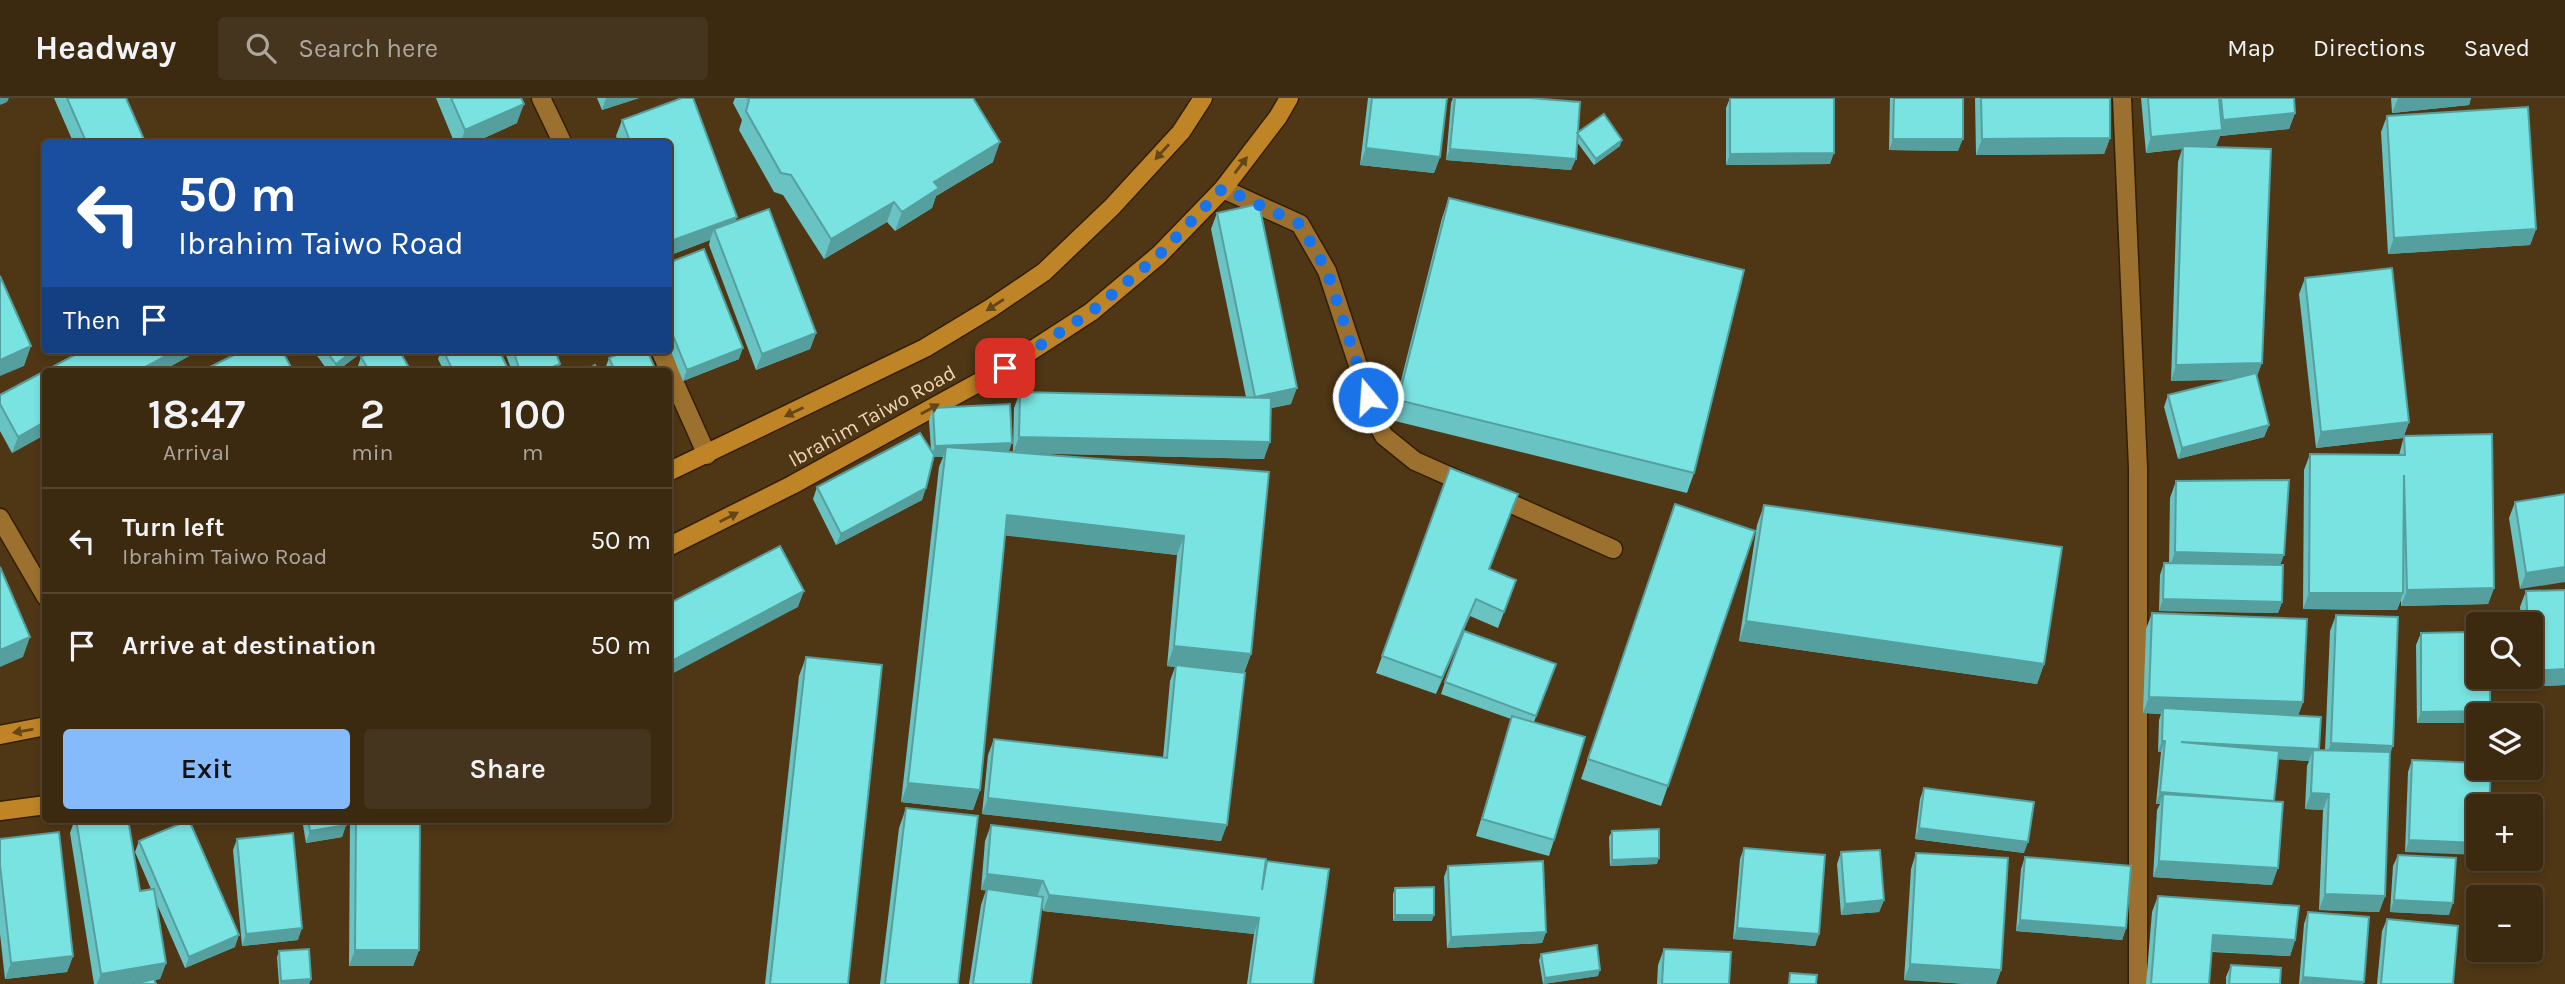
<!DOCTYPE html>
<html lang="en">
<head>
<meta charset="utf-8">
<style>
  body { margin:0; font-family:Karla,sans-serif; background:#46351e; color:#f1f3f6; height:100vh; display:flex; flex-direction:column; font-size:26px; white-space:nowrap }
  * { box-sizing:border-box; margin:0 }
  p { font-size:23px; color:#aca69f }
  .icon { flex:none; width:38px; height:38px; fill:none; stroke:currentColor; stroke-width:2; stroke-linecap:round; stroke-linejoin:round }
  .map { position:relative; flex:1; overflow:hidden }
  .drawer { position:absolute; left:42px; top:270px; width:630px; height:455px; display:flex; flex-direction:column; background:#3b2910; border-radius:7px; box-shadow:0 4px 10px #0003,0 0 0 2px #544530 }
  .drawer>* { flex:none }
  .top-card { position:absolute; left:42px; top:42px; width:630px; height:214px; border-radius:7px; box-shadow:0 4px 10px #0003,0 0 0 2px #544530; background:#1a4fa0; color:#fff; overflow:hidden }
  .tools { position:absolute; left:2466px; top:514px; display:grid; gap:14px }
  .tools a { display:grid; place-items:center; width:77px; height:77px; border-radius:7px; background:#3b2910; box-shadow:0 4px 10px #0003,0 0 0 2px #544530; font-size:35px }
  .pin { position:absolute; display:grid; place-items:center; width:60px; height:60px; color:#fff; margin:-30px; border-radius:14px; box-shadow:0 4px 10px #0006 }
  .me { position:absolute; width:77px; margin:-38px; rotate:342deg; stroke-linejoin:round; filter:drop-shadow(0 0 5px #0008) }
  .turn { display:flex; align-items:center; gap:24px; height:147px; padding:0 21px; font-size:32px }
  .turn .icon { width:91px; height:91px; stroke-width:2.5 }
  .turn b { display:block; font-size:49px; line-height:60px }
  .then { display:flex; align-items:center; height:66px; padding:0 21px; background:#0003; gap:14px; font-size:26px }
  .eta { display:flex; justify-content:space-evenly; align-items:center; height:119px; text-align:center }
  .eta b { font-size:42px; font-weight:600; line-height:49px }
  .cta { display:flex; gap:14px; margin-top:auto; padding:14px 21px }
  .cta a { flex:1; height:80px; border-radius:7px; background:#86bbfb; color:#111; font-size:28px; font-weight:600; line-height:80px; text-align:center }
  .cta a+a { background:#46351e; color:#f1f3f6 }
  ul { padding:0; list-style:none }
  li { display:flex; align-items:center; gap:21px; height:105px; padding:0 21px; border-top:2px solid #544530 }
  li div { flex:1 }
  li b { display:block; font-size:26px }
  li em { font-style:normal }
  header { display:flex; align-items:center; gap:42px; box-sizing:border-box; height:98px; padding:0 35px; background:#3b2910; border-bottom:2px solid #544530 }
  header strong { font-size:33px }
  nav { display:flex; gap:38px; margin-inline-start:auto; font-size:24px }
  .search { width:490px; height:63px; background:#46351e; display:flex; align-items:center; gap:18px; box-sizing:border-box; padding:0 24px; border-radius:7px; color:#aca69f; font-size:26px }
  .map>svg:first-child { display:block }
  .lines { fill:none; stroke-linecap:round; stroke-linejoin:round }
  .minor-casing { stroke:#341e00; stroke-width:21 }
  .major-casing { stroke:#341e00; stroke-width:21 }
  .minor { stroke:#9c702e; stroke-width:18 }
  .major { stroke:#be8426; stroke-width:18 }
  .wall { fill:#68c3c2 }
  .shaded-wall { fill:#559f9e }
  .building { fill:#79e3e1; stroke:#559f9e; stroke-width:2 }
  .oneway { fill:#654618 }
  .route { stroke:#1a73e8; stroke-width:12; stroke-dasharray:0 21.6 }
  .labels { text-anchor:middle; stroke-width:7; stroke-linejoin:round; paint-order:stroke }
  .street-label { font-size:21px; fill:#edd4b5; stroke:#4f3715 }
</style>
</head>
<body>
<header>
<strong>Headway</strong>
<div class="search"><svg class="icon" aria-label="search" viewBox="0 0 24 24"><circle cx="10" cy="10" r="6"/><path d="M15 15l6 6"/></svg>Search here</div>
<nav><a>Map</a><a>Directions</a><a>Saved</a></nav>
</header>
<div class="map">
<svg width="2565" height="886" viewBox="0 0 2565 886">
  <rect width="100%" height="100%" fill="#4f3715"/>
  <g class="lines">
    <defs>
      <path id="minor" d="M541,0l22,46
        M2122,0l16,370v516
        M1223,91l77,35 27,47 50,152 7,13 31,25 198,88
        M660,252l47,105
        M0,420l46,79"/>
      <path id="major" d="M668,374l257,-124 66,-40 53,-36 68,-65 69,-75 22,-34
        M668,449l124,-62 213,-117 86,-56 68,-57 64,-66 55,-72 11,-19
        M0,637l46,-9
        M0,713l46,-6"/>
    </defs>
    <!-- minor casing -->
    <use href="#minor" class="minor-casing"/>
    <!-- major casing -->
    <use href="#major" class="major-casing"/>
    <!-- minor -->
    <use href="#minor" class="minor"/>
    <!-- major -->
    <use href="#major" class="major"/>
  </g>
  <!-- wall -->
  <path class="wall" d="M54,0h72l20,46h-72z
    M436,0h85l-4,25 -46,21h-16z
    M597,0h42l-37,12z
    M682,0h11l44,119 -2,4 34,-12 47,124 -6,16 -54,21 -47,-125 1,-5 -42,16v-112h-49l-3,-8 6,-16z
    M735,0h238l20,64 -57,34 -4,12 -37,23 -8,-9 -63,37 -41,-64 -9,-3 -35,-62 3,-10 -9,-17z
    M1368,0h79l-7,59 -6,16 -74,-8z
    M1453,0h76l49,34 42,14 -26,19 -17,-23 -6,28 -125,-10 5,-57z
    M1730,0h104l-4,66 -104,1v-57z
    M1890,0h73l-5,53 -69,-1z
    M1975,0h135v40l-6,16 -128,1z
    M2141,0h153l1,15 -6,16 -69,7 -4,10 -10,1 51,230 12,48 -5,12 -86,22 -14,-52 4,-12 63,-16 -60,2 7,-219 4,-13 -36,4z
    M2391,0h80l-2,7 -77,8z
    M2387,18l149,113 -6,16 -142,9 -7,-122z
    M1449,100l245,275 -7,20 -296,-73 51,-202z
    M1217,115l74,191 -20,4 -7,51 -236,-6 241,19 -18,182 -7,19 -23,168 -239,-27 6,-59 6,-16 169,19 7,-77 5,-14 -8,-1 10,-111 -172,-20 -25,255 -7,20 -72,-8 38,-335 4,-10h-9l-12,43 -86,45 -23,-46 4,-12 114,-37 -2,-30 4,-12 76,44h4l1,-44 6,-16 226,5 -35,-168z
    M668,165l71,96 -56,22 -15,-36z
    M2305,180l104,144 -6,16 -87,10 -17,-154z
    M84,252h116l-38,21h-116v63l-34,19 -12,-22v-36z
    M313,252h52l-28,21h-9z
    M441,252h58l10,21h-65l-6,-12z
    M504,252h51l3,21h-46z
    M361,259l50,14h-53l-1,-2z
    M609,260l47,13h-50l-1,-2z
    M2404,338l90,152 -6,16 -87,2v-6l-4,10 -94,-1 1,-139 6,-16 89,1z
    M1450,370l39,101 27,11 -18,48 -28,-12 -34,78 -60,-21z
    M2176,383l104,84 2,37 -4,11 -119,-2 1,-36 4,-12h5l1,-65z
    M2565,396l-45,95 -11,-71 6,-16z
    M1764,407l280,159 -7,20 -298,-43 18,-116z
    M1668,426v262l-7,20 -80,-27z
    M2565,492v95l-41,2v-10h6v-52h-9l-1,-18 6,-16z
    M2152,515l151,89 -5,14 21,34h6l5,-119 6,-16 54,138 -5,143 -6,16 -60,-2 4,-100 -18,-1 2,-43 2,-5 -31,-2 -4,42 -2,84 -119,-8 4,-67 3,-6h-4l5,-52h-3l1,-32 2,-6 -18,-1 3,-84z
    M2421,535l51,19 18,59 -2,5h-10l-61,7 -1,-78z
    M806,559l42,327h-83l34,-308z
    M1556,566l-22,58 20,118 -5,16 -73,-20 35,-117 -70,-25 4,-12z
    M2412,662l66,3 -73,89 3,-80z
    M1924,690l100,65 -109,-14 5,-40z
    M906,710l52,176h-78l19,-156z
    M75,721h53l12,72 11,-2 -16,-37 4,-11 96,106 -50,21 -29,-66 10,61 -6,16 -30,5h-36l-24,-151z
    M302,721h43l1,6 -4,12 -36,6z
    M350,721h70l-1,131 -6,16h-64z
    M991,727l273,43 3,-7 46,123h-66l7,-50 -211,-23 -1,-4 -11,77h-62l12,-79 5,-15h-5l4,-49z
    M1612,733l45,33 -47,2 -1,-29z
    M0,741l73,117 -6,16 -62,7 -5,-45z
    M237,741l61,101 -56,6 -9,-96z
    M1744,750l75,86 -4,12 -82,-7 7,-80z
    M1841,754l43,48 -5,12 -38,3 -4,-51z
    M1916,755l85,117 -5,14h-28l-64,-4 7,-111z
    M2398,757l51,60 -59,-3 3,-46z
    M2025,759l101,71 -4,12 -106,-9 5,-62z
    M1448,768l98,66 -4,11 -95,5 -3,-71z
    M1395,790l37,33h-39v-27z
    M2158,798l137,44 -5,16 -78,-4 -3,32h-63l6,-72z
    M2308,814l56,70 -1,2h-64l5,-60z
    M2387,821l66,65h-76l5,-53z
    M1664,851l65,35h-72l1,-19z
    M279,853l32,28 -2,5h-30l-2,-27z
    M1541,856l57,22 -55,8 -4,-24z
    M2231,867l49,19h-54v-7z"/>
  <!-- shaded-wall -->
  <path class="shaded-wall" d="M0,0h9l-2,4 -7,3z
    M606,0h33l-37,12z
    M2398,0h73l-2,7 -77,8z
    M524,6l-7,19 -46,21h-11l5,-14z
    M2295,15l-6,16 -69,7 -4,10 -33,3v-3l-1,3 -36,4 5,-16 69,-7 3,-10z
    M2110,40l-6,16 -128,1 6,-16z
    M1893,41h70l-5,12 -69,-1z
    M1622,42l-2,6 -26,19 2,-6z
    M1000,44l-7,20 -57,34 -4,12 -37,23 7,-19 32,-30z
    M1366,50l74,9 -6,16 -74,-8z
    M1450,51l126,10 -5,11 -125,-10z
    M1834,55l-4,11 -104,1 4,-11z
    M894,104l-7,20 -63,37 7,-20z
    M737,119l-6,16 -17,-4 -4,11 -42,16v-14z
    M2536,131l-6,16 -142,9 6,-16z
    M816,235l-6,16 -54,21 6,-16z
    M31,248l-7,20 -24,10v-16z
    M743,250l-4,11 -56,22 4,-11z
    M177,252h23l-38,21h-24z
    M354,252h11l-28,21h-4l3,-7z
    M2262,265l-6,16 -85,2 5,-16z
    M560,266l-2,7h-16z
    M1297,290l-6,16 -42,9 6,-16z
    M46,323v13l-34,19 6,-16z
    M2409,324l-6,16 -87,10 5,-16z
    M2269,327l-5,12 -86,22 4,-11z
    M1019,339l251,5 -6,17 -251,-6z
    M1012,345l-4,11 -62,-7 -3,10h-12l4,-11z
    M926,390l-4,12 -86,45 5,-11z
    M1007,417l177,21 -7,19 -177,-20z
    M2175,454l109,3 -6,16 -109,-2z
    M2565,469v15l-45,7 6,-16z
    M2494,490l-6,16 -87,2 6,-16z
    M804,493l-6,16 -130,69v-13z
    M2309,495h94l-6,17 -94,-1z
    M1476,501l-6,17 -34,78 6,-16z
    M2163,501l119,3 -4,11 -119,-2z
    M1746,523l298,43 -7,20 -298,-43z
    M30,539l-7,20 -23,10v-17z
    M1174,548l77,8 -8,20 -76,-8z
    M2565,571v16l-41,2 4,-10h2v-6z
    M2149,599l154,5 -6,16 -134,-10 -2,6 -18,-1z
    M2490,613l-2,5h-10v7h-61l4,-11z
    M2162,643h3l-4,11h-3z
    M2181,644l138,7 -6,1 -4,11 -132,-8z
    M2331,645l62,3 -6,16 -62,-3z
    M908,685l72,7 -7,20 -72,-8z
    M2160,694l114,10 -111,-8 -3,10h-4z
    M2311,695l18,1 -6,16 -18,-1z
    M988,700l239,27 -6,16 -239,-27z
    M346,727l-4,12 -36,6 4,-12z
    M1919,730l109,14 -4,11 -109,-14z
    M2409,742l69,3v12l-73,-3z
    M1659,760l-2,6 -47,2 2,-6z
    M2159,763l119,7 -6,17 -119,-8z
    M987,776l56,7 -6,16 -56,-7z
    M2325,796l60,2 -6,16 -60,-2z
    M1049,797l210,23 -5,16 -211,-23z
    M1884,802l-5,12 -38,3 4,-11z
    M2394,802l59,3 -4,12 -59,-3z
    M1395,817h39l-2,6h-39z
    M2020,822l106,8 -4,12 -106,-9z
    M302,830l-4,12 -56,6 4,-12z
    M1737,830l82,6 -4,12 -82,-7z
    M1546,834l-4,11 -95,5 4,-11z
    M239,837l-4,12 -50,21 4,-11z
    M2213,837l82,5 -5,16 -83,-5z
    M355,852h64l-6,16h-64z
    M73,858l-6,16 -62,7 6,-16z
    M166,865l-6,16 -30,5h-33l4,-10z
    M1910,866l91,6 -5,14h-28l-64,-4z
    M1600,872l-2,6 -55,8 2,-6z
    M2303,879l61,5 -1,2h-63z
    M311,881l-2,5h-29l1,-3z"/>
  <!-- building -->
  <path class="building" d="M67,0h59l20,46h-59z
    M451,0h70l3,6 -59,26z
    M682,0h11l44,119 -69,25v-98h-37l-9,-24z
    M747,0h226l27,44 -66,40 5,6 -37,24 -8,-10 -63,37 -40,-64 -10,-2 -35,-62 3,-11z
    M1372,0h75l-7,59 -74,-9z
    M1455,0h74l51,4 -4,57 -126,-10z
    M1730,0h104v55l-104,1z
    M1894,0h69v41h-70z
    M1981,0h129v40l-128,1z
    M2148,0h71l3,32 -71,7z
    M2221,0h73l1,15 -72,7z
    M2528,9l8,122 -142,9 -7,-122z
    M1604,16l18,26 -26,19 -19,-26z
    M2183,48l88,3 -9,214 -86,2z
    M1449,100l295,72 -50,203 -296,-73z
    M1259,106l38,184 -42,9 -38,-184z
    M769,111l47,124 -54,21 -48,-125z
    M704,151l39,99 -56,22 -19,-47v-60z
    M2392,170l17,154 -88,10 -16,-154z
    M0,178l31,70 -31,14z
    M84,252h93l-39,21h-92v50l-28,16 -18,-33v-9z
    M244,252h38l11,21h-91z
    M325,252h29l-18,14z
    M374,252h25l12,21h-42l-8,-14z
    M443,252h56l10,21h-56z
    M513,252h42l5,14 -18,7h-22z
    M627,252h20l9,21h-41l-6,-13z
    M595,267l3,6h-13z
    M2256,275l13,52 -87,23 -14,-53z
    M1020,294l251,6 -1,44 -251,-5z
    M1010,306l2,39 -77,3 -2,-38z
    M920,335l14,22 -8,33 -85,46 -24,-47z
    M2492,336l2,154 -87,2 -3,-115 -1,118h-94l1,-139 95,1 -1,-19z
    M946,349l323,25 -18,182 -77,-8 10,-110 -177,-21 -27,275 -72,-7z
    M1450,370l68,26 -29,75 27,11 -12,32 -28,-13 -34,79 -60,-22z
    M2289,382l-5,75 -109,-3 1,-71z
    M2565,396v73l-39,6 -11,-71z
    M1675,406l80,27 -87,255 -80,-27z
    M1764,407l298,42 -18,117 -298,-43z
    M780,448l24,45 -136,72v-59z
    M2164,465l119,2 -1,37 -119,-3z
    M0,469l30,70 -30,13z
    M2565,492v79l-35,2v-46h-2l-2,-34z
    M2152,515l155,6 -4,83 -154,-5z
    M2336,517l62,2 -5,129 -62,-3z
    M1464,533l92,33 -20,52 -91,-34z
    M2472,534v20h6v25h12v34l-69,1v-79z
    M806,559l76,8 -34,319h-78z
    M1176,567l69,8 -18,152 -239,-27 6,-59 173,19z
    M2163,610l158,9 -2,32 -138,-7 98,9 -5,50 -114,-9 5,-51h-3z
    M1512,618l73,21 -31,103 -72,-21z
    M2313,652l77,2 -5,144 -60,-2 4,-100 -18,-1z
    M2412,662l66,3v5h13l-2,39h-11v36l-69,-3z
    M1924,690l110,14 -6,40 -109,-14z
    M2163,696l120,8 -5,66 -119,-7z
    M906,710l72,8 -20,168h-73z
    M76,721h52l12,72 14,-2 12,74 -65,11z
    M308,721h37l1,6 -36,6z
    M356,721h64l-1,131h-64z
    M189,722l50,115 -50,22 -50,-116z
    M991,727l275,34 -4,31 5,-29 62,8 -16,115h-63l9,-66 -210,-23 -6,-14 -56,-7z
    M1659,731v29l-47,2v-29z
    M59,734l14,124 -62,7 -11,-98v-26z
    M293,735l9,95 -56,6 -9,-95z
    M1744,750l81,7 -6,79 -82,-6z
    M1880,752l4,50 -39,4 -4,-52z
    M1916,755l92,5 -7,112 -91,-6z
    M2398,757l58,3 -3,45 -59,-3z
    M2025,759l106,9 -5,62 -106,-8z
    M1543,763l3,71 -95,5 -3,-71z
    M1434,789v28h-39v-27z
    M987,791l56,8 -12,87h-58z
    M2158,798l141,10 -4,34 -82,-5 -4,49h-58z
    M2308,814l61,5 -5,65 -61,-5z
    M2387,821l71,7 -5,58h-72z
    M1597,847l3,25 -55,8 -4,-24z
    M309,851l2,30 -30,2 -2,-30z
    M1664,851l67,3 -2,32h-67z
    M2231,867l50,3 -1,16h-51z
    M1790,875l27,2 -1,9h-27z
    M154,881l2,5h-22z"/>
  <!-- one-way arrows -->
  <defs><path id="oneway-solid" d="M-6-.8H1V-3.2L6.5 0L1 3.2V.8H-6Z" transform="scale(1.75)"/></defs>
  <g class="oneway">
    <use href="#oneway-solid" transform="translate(1162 54) rotate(132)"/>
    <use href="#oneway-solid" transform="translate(1241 67) rotate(-53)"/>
    <use href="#oneway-solid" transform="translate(995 207) rotate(147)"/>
    <use href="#oneway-solid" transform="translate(930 311) rotate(-29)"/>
    <use href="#oneway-solid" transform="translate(794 314) rotate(154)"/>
    <use href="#oneway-solid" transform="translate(729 419) rotate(-27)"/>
    <use href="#oneway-solid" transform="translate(23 633) rotate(170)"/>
  </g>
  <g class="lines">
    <!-- route -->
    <path class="route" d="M1005,270l86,-56 68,-57 64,-67 77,36 27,47 41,126"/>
  </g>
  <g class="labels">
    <!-- street labels -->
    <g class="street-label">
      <text transform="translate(872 318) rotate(-29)" y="7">Ibrahim Taiwo Road</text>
    </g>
  </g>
</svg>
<div class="tools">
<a><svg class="icon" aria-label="search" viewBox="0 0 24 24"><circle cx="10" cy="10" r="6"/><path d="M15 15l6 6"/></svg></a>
<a><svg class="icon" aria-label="layers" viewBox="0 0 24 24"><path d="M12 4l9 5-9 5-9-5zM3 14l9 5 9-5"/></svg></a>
<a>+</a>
<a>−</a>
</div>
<div class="pin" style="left:1005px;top:270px;background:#d93025"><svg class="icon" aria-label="arrive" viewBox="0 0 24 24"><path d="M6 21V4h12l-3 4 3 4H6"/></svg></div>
<svg class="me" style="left:1368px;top:299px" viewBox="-20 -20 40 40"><circle r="17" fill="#1a73e8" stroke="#fff" stroke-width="3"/><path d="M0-11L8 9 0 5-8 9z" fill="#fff"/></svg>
<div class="top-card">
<div class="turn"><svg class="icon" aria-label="left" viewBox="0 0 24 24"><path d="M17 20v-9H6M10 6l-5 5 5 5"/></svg><div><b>50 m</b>Ibrahim Taiwo Road</div></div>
<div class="then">Then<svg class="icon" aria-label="arrive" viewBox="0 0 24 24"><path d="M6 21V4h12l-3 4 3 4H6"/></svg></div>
</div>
<section class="drawer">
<div class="eta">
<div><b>18:47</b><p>Arrival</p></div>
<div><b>2</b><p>min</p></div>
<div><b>100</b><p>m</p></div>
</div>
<ul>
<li><svg class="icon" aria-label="left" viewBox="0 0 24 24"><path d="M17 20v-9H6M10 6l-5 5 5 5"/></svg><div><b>Turn left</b><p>Ibrahim Taiwo Road</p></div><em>50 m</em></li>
<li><svg class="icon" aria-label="arrive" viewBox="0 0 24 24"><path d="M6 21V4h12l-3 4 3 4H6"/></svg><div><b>Arrive at destination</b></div><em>50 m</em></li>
</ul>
<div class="cta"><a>Exit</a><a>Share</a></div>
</section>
</div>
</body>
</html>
